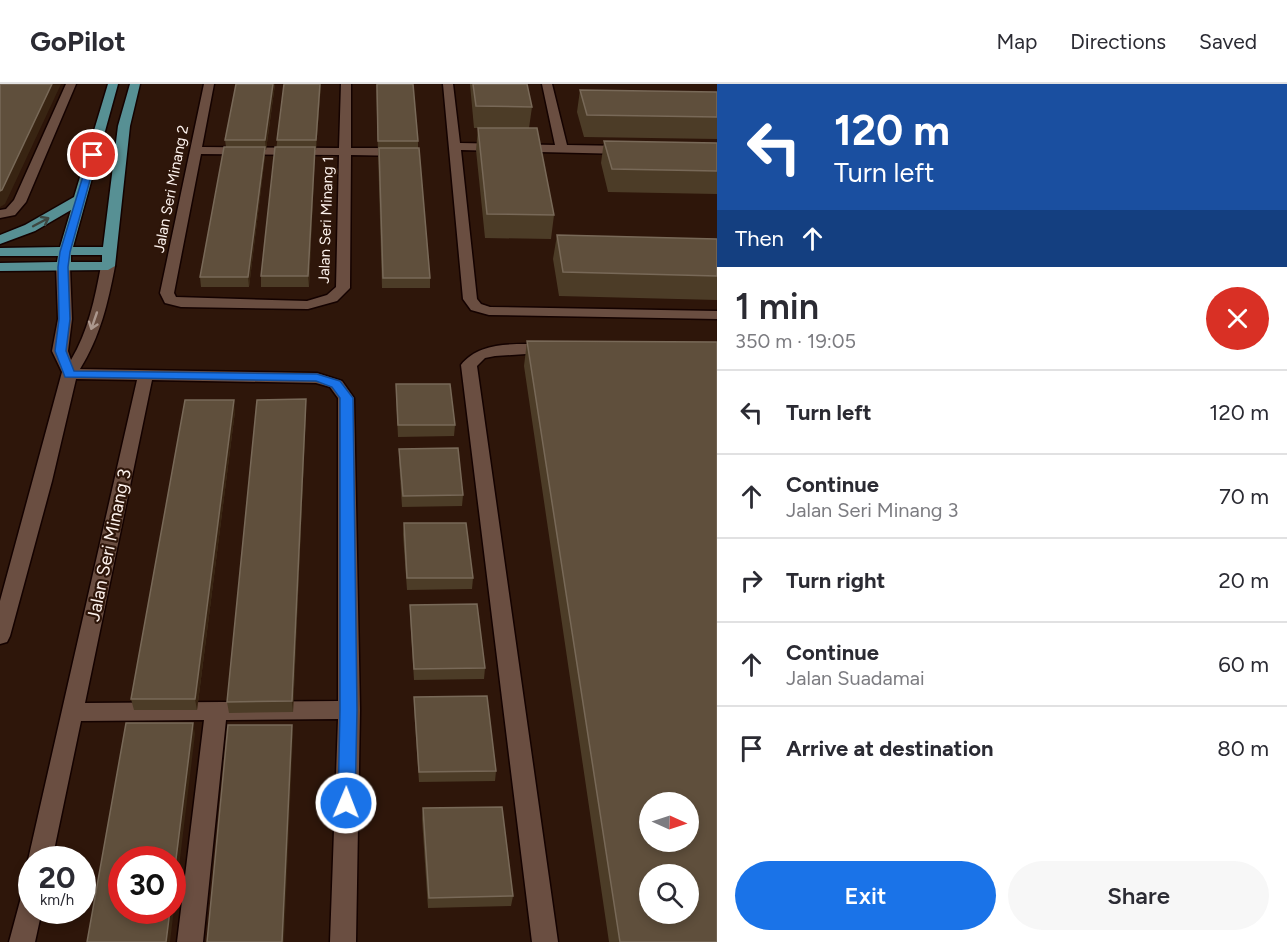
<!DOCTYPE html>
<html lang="en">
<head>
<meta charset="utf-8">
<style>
  body { margin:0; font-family:Figtree,sans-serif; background:#f7f7f7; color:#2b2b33; height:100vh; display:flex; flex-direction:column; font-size:22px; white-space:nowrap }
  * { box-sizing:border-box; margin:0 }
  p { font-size:20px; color:#7c7c81 }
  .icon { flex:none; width:33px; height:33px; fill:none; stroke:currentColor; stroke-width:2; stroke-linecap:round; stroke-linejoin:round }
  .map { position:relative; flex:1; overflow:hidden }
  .details { display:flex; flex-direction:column; background:#fff; width:570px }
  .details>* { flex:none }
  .banner { background:#1a4fa0; color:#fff; overflow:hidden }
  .needle { width:39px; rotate:93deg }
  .fabs { position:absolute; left:639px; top:708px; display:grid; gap:12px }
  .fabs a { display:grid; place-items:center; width:60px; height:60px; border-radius:50%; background:#fff; box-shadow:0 3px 9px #0003; font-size:30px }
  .speed { position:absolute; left:18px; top:762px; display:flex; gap:12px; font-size:30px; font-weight:700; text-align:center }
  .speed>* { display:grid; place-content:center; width:78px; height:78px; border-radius:50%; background:#fff; box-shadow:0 3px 9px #0003; line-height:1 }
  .speed small { font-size:15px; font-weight:400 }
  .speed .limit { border:9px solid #d22; background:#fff; color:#111 }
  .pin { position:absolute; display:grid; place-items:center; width:51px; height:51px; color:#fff; margin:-26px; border:3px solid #fff; border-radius:50%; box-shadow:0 2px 6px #0007 }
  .me { position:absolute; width:66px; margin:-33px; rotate:1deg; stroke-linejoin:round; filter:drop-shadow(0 0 4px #0008) }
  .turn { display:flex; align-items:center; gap:21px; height:126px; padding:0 18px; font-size:27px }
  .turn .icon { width:78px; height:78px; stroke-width:2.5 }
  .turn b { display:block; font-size:42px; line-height:51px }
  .then { display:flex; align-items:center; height:57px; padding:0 18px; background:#0003; gap:12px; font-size:22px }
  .round { display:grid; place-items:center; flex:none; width:63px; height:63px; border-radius:32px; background:#f7f7f7 }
  .head { display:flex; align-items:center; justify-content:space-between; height:102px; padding:0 18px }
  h1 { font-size:36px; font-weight:600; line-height:45px }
  .action { display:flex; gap:12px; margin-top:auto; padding:12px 18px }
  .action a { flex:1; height:69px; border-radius:36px; background:#1a73e8; color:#fff; font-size:24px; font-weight:600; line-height:69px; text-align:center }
  .action a+a { background:#f7f7f7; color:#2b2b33 }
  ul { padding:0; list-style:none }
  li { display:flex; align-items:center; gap:18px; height:84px; padding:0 18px; border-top:2px solid #e1e1e2 }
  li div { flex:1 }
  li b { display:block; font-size:22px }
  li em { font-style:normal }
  header { display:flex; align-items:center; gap:36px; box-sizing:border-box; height:84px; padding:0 30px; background:#fff; border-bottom:2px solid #e1e1e2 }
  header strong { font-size:28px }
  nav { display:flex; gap:33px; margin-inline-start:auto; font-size:21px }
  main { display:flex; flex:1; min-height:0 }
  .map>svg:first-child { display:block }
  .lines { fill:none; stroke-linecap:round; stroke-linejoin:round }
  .minor-casing { stroke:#140200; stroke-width:3 }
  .major-casing { stroke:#140200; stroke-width:3 }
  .minor { fill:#6a4e41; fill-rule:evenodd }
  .major { fill:#579094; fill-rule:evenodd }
  .wall { fill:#4c3c27 }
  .shaded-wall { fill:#382412 }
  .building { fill:#5f4f3c; stroke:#786958; stroke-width:1.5; fill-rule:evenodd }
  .oneway { stroke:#3e4741 }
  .oneway2 { stroke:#ac988e }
  .route { fill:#1a73e8; stroke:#114b97; stroke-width:1.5 }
  .labels { text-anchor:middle; stroke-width:4.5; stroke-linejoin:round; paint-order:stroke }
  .far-street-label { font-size:15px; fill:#fdf2ed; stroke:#2e160a }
  .street-label { font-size:18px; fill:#fdf2ed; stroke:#2e160a }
</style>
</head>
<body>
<header>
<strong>GoPilot</strong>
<nav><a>Map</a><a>Directions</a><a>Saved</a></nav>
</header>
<main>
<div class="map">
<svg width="717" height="858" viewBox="0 0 717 858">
  <rect width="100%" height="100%" fill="#2e160a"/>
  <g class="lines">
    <defs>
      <path id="minor" d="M66,0h10l-50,118 -11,13 -15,3v-8l6,-1 8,-9z
        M204,0h10l-12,63 137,1 2,-64h10v64h52l6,4 -6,4 -52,-1 -1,133 -13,13 -29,8 -127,-2 -16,-4 -5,-10zM201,70l138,1 -3,132 -9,8 -20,6 -131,-4 -2,-4z
        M443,0h10l7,59 95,2 -13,-61h10l15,61 58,1 6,4 -6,4 -164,-4 16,149 4,5 9,3 227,4v8l-228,-4 -18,-5 -8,-11z
        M108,178l7,4c-7,37 -15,71 -35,103l237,4 25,8 12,17 6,312 -4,232h-26l8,-223 -112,1 -23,222h-26l27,-222 -123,1 -29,139h-20v8l-4,-8 109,-480 -61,-1 -24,102 -42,155 -3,6 -7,2v-43l62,-229 -10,-21 6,-32 -2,-52 7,-4 7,4 2,52 -4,32 3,9c17,-28 24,-62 30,-94zM152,296l164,3 14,4 8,11v303l-253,2z
        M550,260l5,2 3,3 -3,3 -60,4 -10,2 -8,8 81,576h-26l-71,-577c20,-26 60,-20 89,-21z
        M32,803v23h10l-7,32h-26l14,-52z"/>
      <path id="major" d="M108,0h10l-45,163h30l15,-121 12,-42h10l-10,42 -15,140 -7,4 -108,1v-8l57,-1 1,-6h-58v-8l60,-1 11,-37 -36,21 -35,13v-9l25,-10 49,-28zM71,171h31v7h-31z"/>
    </defs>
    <!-- minor casing -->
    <use href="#minor" class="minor-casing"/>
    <!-- major casing -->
    <use href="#major" class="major-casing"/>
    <!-- minor -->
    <use href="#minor" class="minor"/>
    <!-- major -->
    <use href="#major" class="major"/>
  </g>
  <!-- wall -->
  <path class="wall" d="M236,0h39l-9,66h-1v6l-16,131h-48l-1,-10 26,-130 -1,-7z
    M284,0h37l-5,66h-1l-6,137h-48v-11z
    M376,0l42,57v7l12,130v10h-48z
    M470,0h57l5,23 -3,21 25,87 -3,24 -66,-1 -9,-88 2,-22h-4z
    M580,6l137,2v47l-133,-2 -7,-25z
    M604,57l113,2v51l-109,-2 -7,-29z
    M557,151l160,4v61l-158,-4 -6,-37z
    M527,257l190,601h-108l-85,-576z
    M396,300l59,41 -1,11 -56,1 -2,-42z
    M306,326l-13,302 -64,1 -2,-11z
    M235,327l-38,299h-63l-3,-11z
    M399,365l64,46 -1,11 -60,1 -3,-47z
    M404,439l69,55 -1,11 -65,1 -4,-55z
    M410,521l75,63 -1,11 -70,1 -4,-64z
    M414,613l82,74 -1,10 -76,1 -5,-74z
    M423,724l90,88 -2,10 -83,2 -6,-89z"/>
  <!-- shaded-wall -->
  <path class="shaded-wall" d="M52,0h9l-56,120 -5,3v-16z
    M273,0h2l-9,66 -1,-10z
    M320,0h1l-5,66v-10z
    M265,63v9l-16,131 -1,-10z
    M315,63v9l-6,131 -1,-11z
    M306,315v11l-13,302 -1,-11z
    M234,316l1,11 -38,299 -2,-11z
    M193,639l2,11 -25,208h-4l4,-32h2v-19z
    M292,641l1,10 -9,207h-2z"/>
  <!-- building -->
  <path class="building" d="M0,0h52l-50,106 -2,1z
    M236,0h37l-8,56h-40z
    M284,0h36l-4,56h-39z
    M377,0h36l5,57h-40z
    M473,0h54l5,23 -56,-1z
    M580,6l137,2v25l-130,-2z
    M478,44h59l17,87 -67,-1z
    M604,57l113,2v28l-105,-2z
    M224,63h41l-17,130h-48z
    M275,63h40l-7,129h-47z
    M379,64h40l11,130h-47z
    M557,151l160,4v37l-154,-4z
    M527,257l190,1v600h-97zM650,718h38v40h-38zM650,790h38v40h-38z
    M396,300h54l5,41h-57z
    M306,315l-14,302 -65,1 30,-302z
    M185,316h49l-39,299h-64z
    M458,364l5,47 -60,1 -4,-47z
    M404,439h62l7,55h-66z
    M477,520l8,64 -71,1 -4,-64z
    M487,612l9,75 -77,1 -5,-75z
    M126,639h67l-21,168v-31h-50v50h48l-4,32h-79z
    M228,641h64l-10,217h-75z
    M502,723l11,89 -84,2 -6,-90z"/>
  <!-- one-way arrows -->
  <defs><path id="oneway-shaft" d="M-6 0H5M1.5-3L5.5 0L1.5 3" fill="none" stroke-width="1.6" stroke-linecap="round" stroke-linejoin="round" transform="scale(1.5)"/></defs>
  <use class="oneway" href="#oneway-shaft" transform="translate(41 138) rotate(-28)"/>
  <use class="oneway2" href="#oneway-shaft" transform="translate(94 237) rotate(109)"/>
  <!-- route -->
  <path class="route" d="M90,69l7,2 -27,97 -2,15 2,52 -4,32 8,20 243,3 23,7 13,17 4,312 -2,93 -2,5 -7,3 -6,-3 -2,-5 2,-93v-312l-8,-11 -16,-6 -251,-4 -10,-26 4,-32 -1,-52 2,-15z"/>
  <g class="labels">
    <!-- far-street labels -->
    <g class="far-street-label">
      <text transform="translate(171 105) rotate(-79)" y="5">Jalan Seri Minang 2</text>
      <text transform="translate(326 136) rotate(-88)" y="5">Jalan Seri Minang 1</text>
    </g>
    <!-- street labels -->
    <g class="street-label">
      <text transform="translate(109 461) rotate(-78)" y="6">Jalan Seri Minang 3</text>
    </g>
  </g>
</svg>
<div class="fabs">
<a><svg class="needle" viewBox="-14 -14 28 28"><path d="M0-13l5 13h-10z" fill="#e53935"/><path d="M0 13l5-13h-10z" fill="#7c7c81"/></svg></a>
<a><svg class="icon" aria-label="search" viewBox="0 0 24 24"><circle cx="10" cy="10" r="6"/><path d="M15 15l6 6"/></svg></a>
</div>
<div class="speed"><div>20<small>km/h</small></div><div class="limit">30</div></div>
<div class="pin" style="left:93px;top:71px;background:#d93025"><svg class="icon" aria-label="arrive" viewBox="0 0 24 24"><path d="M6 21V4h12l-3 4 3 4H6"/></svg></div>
<svg class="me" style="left:346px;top:719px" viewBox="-20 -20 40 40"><circle r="17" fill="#1a73e8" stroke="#fff" stroke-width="3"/><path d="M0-11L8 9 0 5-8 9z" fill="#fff"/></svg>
</div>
<section class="details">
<div class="banner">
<div class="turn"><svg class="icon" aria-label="left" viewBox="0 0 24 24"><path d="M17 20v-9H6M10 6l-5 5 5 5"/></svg><div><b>120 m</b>Turn left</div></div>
<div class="then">Then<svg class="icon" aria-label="ahead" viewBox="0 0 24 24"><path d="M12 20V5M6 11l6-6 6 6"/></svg></div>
</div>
<div class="head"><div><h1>1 min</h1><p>350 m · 19:05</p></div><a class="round" style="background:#d93025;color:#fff"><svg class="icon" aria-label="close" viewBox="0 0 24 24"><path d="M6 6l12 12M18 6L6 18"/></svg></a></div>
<ul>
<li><svg class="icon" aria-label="left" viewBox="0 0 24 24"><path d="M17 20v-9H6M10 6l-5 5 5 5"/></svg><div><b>Turn left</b></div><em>120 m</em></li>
<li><svg class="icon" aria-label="ahead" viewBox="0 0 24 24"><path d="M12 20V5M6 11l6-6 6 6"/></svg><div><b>Continue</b><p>Jalan Seri Minang 3</p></div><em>70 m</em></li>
<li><svg class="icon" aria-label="right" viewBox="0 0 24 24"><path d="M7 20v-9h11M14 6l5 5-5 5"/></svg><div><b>Turn right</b></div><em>20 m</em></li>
<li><svg class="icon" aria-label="ahead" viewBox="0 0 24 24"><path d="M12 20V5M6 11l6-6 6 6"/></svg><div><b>Continue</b><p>Jalan Suadamai</p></div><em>60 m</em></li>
<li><svg class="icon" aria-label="arrive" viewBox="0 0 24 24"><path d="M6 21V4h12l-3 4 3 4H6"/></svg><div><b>Arrive at destination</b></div><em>80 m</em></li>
</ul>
<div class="action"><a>Exit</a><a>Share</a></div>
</section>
</main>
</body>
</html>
